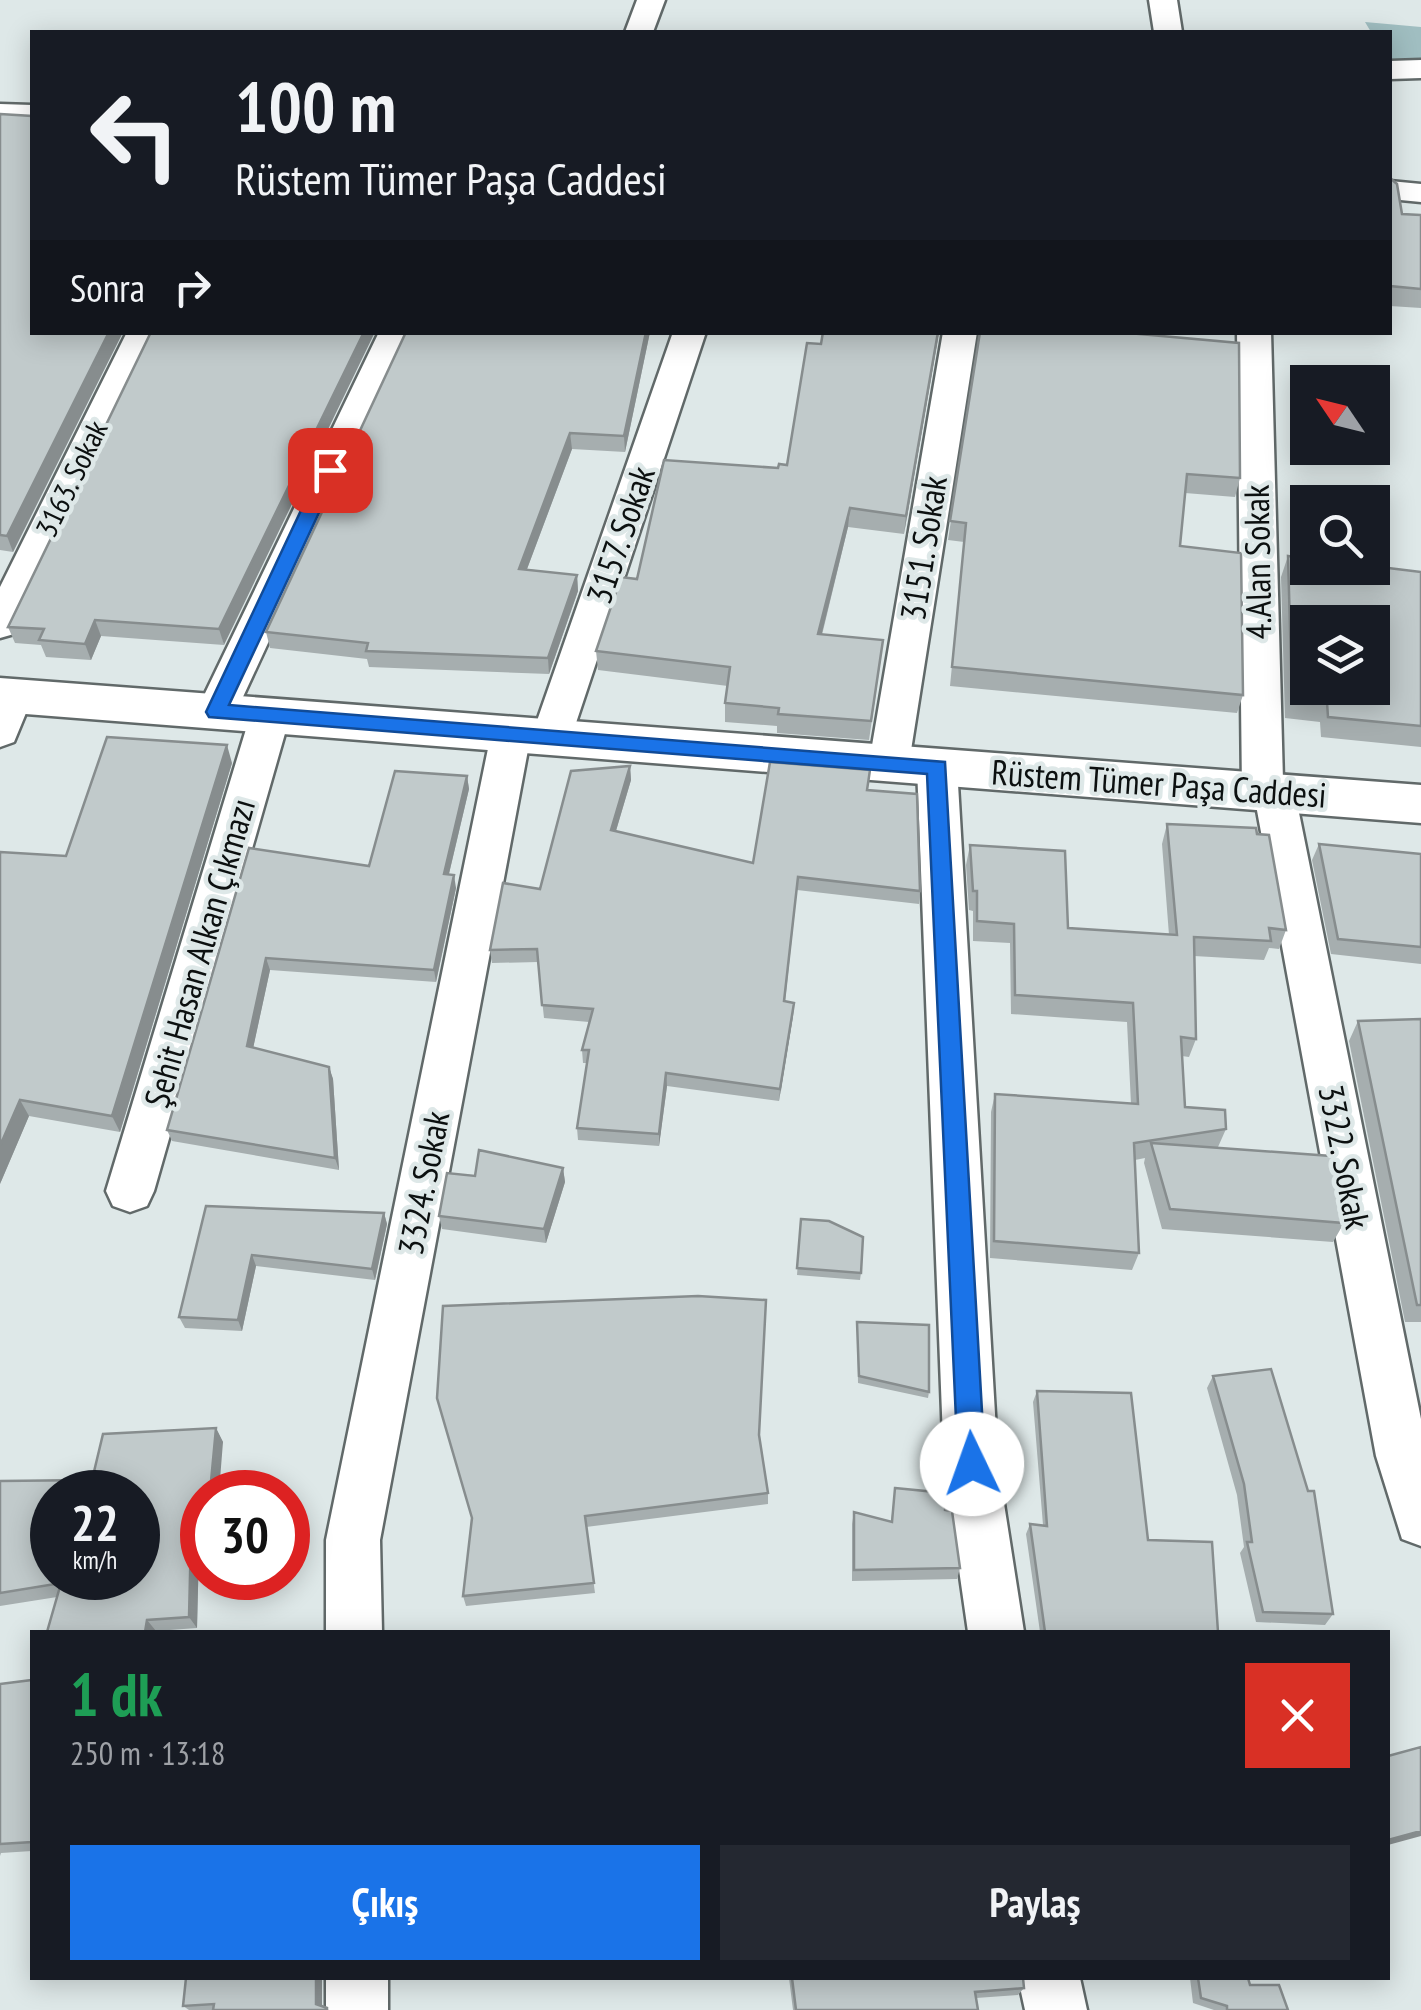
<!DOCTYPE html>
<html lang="tr">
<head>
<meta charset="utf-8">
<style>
  body { margin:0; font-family:"PT Sans Narrow",sans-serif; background:#242831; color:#f1f3f6; height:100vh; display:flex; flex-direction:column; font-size:38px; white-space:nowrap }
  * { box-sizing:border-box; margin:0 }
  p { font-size:32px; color:#9ea1a6 }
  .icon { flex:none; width:55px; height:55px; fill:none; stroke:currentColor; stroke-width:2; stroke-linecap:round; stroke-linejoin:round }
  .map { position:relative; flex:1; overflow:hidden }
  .details { position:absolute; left:30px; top:1630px; width:1360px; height:350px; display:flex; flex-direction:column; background:#171b24; border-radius:0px; box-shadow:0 5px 25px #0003 }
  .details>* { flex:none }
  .guide { position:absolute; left:30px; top:30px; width:1362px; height:305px; border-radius:0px; box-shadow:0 5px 25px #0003; background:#171b24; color:#f1f3f6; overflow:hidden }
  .needle { width:65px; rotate:305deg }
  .tools { position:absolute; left:1290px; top:365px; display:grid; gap:20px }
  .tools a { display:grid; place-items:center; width:100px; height:100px; border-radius:0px; background:#171b24; box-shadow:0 5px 25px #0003; font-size:50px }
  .speed { position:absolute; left:30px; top:1470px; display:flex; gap:20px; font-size:50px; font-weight:700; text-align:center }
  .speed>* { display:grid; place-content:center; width:130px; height:130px; border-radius:50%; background:#171b24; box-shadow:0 5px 25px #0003; line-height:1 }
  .speed small { font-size:25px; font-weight:400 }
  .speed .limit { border:15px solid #d22; background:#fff; color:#111 }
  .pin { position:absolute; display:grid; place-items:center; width:85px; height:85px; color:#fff; margin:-42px; border-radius:20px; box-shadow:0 5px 15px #0006 }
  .me { position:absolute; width:110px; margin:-55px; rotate:357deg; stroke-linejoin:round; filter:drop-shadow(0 0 8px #0008) }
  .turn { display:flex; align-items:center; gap:35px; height:210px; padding:0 40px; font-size:45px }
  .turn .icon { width:130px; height:130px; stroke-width:2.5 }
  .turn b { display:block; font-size:70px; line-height:85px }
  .then { display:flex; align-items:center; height:95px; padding:0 40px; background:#0003; gap:20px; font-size:38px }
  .round { display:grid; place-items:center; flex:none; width:105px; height:105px; border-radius:0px; background:#242831 }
  .overview { display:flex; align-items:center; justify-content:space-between; height:170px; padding:0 40px }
  h1 { font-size:60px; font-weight:700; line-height:75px; color:#1e9e55 }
  .action { display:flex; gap:20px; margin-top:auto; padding:20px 40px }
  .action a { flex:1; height:115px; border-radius:0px; background:#1a73e8; color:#fff; font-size:40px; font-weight:700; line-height:115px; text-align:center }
  .action a+a { background:#242831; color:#f1f3f6 }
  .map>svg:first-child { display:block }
  .green { fill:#a0bec1 }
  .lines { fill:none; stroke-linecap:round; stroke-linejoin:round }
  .street-casing { stroke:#616969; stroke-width:5 }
  .secondary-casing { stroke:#616969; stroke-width:5 }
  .street { fill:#fff; fill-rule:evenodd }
  .secondary { fill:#fff; fill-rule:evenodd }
  .wall { fill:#a6aeaf }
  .shaded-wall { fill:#878d8e }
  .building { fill:#c1cacb; stroke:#878d8e; stroke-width:2.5; fill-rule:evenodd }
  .route { fill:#1a73e8; stroke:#114b97; stroke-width:2.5 }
  .labels { text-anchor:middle; stroke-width:9; stroke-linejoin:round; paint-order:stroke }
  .far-street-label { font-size:30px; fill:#0c1010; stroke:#dee8e8 }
  .street-label { font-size:35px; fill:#0c1010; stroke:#dee8e8 }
</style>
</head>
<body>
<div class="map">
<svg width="1421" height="2010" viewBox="0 0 1421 2010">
  <rect width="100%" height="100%" fill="#dee8e8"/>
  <!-- green -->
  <path class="green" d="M1365,22l56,5v39l-31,-5v-29h-19z"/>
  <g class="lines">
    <defs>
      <path id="street" d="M637,0h28l-12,32h-28z
        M1149,0h28l5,32h-28z
        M1421,60v18l-31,1v-18z
        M0,104l32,1v18l-32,-1z
        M1390,181l31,3v18l-31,-3z
        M127,332h33l-141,293 -5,9 -14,4v-51z
        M379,332h33l-176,380 -6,10 -14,4 -14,-4 -6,-10z
        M673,332h33l-135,406 -6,10 -14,5 -14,-5 -6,-10z
        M943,332h34l-68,431 -6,11 -14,4 -14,-4 -6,-11z
        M1237,332h34l12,449 12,12 126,626v127l-19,-7 -26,-83 -120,-651 -8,-2 -6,-11z
        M13,682l14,4 6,10 -19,46 -14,5v-61z
        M270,702l14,4 6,10 -136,475 -7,15 -17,6 -17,-6 -7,-15 144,-475 6,-10z
        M511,719l14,5 6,10 -151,806 2,92h-56v-92l165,-806 6,-10z
        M937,752l14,4 6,11 41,698 26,167h-56l-24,-167 -27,-698 6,-11z
        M326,1978h62v32h-62z
        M1018,1978h62l7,32h-62z"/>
      <path id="secondary" d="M0,678l1421,107v38l-1421,-111z"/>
    </defs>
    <!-- street casing -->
    <use href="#street" class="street-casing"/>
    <!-- secondary casing -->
    <use href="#secondary" class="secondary-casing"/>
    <!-- street -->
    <use href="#street" class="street"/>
    <!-- secondary -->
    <use href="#secondary" class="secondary"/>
  </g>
  <!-- wall -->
  <path class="wall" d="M0,114l32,218h91l-110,220 -13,-2z
    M1390,178l12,36 19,1v93l-31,-2z
    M151,332l73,313 -123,-9 -10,24 -45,-3 -5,-12 -26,-2 -7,-16z
    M406,332h244l-25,120 -53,-3 -45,120 50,6 1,16 -29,83 -180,-7 -2,-8 -97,-11 -4,-16z
    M939,332l-35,202 -56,-7 -26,108 59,23 -12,82 -92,-7v-7l-52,-4v-19l3,-17 -130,-16 -2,-19 41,-72 141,-111 9,-3 34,-121z
    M980,332l260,146 -5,19 -50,-4 -5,53 63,149 -6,18 -287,-27 14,-144 -16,-2z
    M1288,556l133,16v175l-100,-10 -1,-15 -35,-4 -4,-141z
    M232,763l-112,369 -91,-16 -29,68 66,-328z
    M630,766l1,14 -15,51 137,32 115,-73 52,101 -1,13 -122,-14 -12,112 9,1 -1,13 -14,85 -112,-15 -8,60 -81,-6 -1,-12 10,-65h-4l-1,-13 7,-28 -45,-4 -6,-56 -46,1 -2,-13 50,-61z
    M467,776l2,13 -20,85 7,14 -20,94 -166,-12 -17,78 76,19 4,12 6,91 -167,-29 -5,-11 82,-282 120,18z
    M1167,824l90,10 29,96 -7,19 -10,-1 -5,12 -70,-4 2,83 -7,18 -7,-1 3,51 41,22 -8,18h-4l130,76 -11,19 -171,-13 -18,-66 1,-5 -10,2 4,93 -7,17 -142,-12 1,-146 4,-18 136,10 -4,-82 -116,-8 -1,-71 -37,-2v-30l-4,-1 -3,-45 4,-20 98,83 101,7 -7,-91z
    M1319,844l102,10v110l-90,-10 -19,-94z
    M1421,1019v303h-16l-56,-281 9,-20z
    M563,1168l2,14 -19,61 -104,-14 -3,-13 36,-40z
    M206,1206l178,7 3,11 -12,56 -119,-14 -14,65 -57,-3 -6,-11z
    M801,1219l60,54 -1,7 -63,-5z
    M857,1322l72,70 -1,6 -70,-15z
    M1213,1376l120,238 -8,11 -69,-3 -16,-69 4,-6 -7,-52 -30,-107z
    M1037,1391l111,149 70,92h-178l-14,-98 4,-10 13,1 -10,-123z
    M216,1428l7,14 -21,50v56h-3l-2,80 -41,3 -99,-34 -57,9v-125l92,-1z
    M759,1435l9,58v11l-182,23 9,66 -129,13 -3,-10 9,-77z
    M895,1488l50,22 15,58 -3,11 -105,2v-57l2,-12 37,10z
    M32,1680v171l-31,2 -1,3v-172z
    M322,1978v29l7,3h-140l-6,-4z
    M789,1978h234l1,10 -6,7 -42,3 2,12h-185z
    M1190,1978h58l2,7 38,25h-74l-21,-7z"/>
  <!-- shaded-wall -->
  <path class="shaded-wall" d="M109,332h14l-110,220 -6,-16z
    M364,332h11l-151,313 -5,-16z
    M646,332h4l-25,120 -1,-16z
    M938,332h1l-35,202 2,-18z
    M570,433l2,16 -51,136 -2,-16z
    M850,508l-2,19 -31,126 1,-19z
    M577,575l1,16 -29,83 -1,-16z
    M95,620l6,16 -10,24 -6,-16z
    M227,745l5,18 -112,369 -8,-16z
    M630,766l1,14 -19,64 -1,-14z
    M467,776l2,13 -23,97 -2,-12z
    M454,875l2,13 -20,94 -2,-12z
    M266,958l4,12 -19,88 -4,-12z
    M794,1003l-1,13 -14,85 1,-12z
    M329,1067l4,12 6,91 -4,-12z
    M666,1073l1,13 -8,60v-12z
    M20,1100l9,16 -29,68v-38z
    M563,1168l2,14 -19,61 -2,-14z
    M384,1213l3,11 -12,56 -3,-11z
    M252,1255l4,11 -14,65 -4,-11z
    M216,1428l7,14 -4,50h-9z
    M191,1536l8,12 -2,80 -8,-11z
    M147,1620l9,11v1h-11z
    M1421,1831v5l-33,9v-5z
    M316,1978h8h-2v32l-6,-6z"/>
  <!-- building -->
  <path class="building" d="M0,114l32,2v216h77l-102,204 -7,-1z
    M1390,178l7,6 5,30 19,1v74l-31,-3z
    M151,332h213l-145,297 -124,-9 -10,24 -46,-4 5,-11 -36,-2z
    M406,332h240l-22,104 -54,-3 -51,136 58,6 -29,83 -182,-7 2,-8 -102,-11z
    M823,332h115l-32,184 -56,-8 -32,126 65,6 -12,81 -93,-7 1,-6 -54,-5 5,-36 -134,-16 25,-74 16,2 27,-119 114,8 1,-4 8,1 20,-122 14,1z
    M980,332h137l122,11 1,135 -53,-4 -7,72 61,7 2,142 -291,-28 14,-144 -16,-2z
    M1288,556l20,3v9l64,-2 49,6v154l-93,-9 -1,-15 -35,-4zM1308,622h64v66h-64z
    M107,737l120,8 -115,371 -92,-16 -20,46v-294l66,4z
    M770,762l100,8 -3,20 50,4 3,97 -122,-14 -14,124 10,2 -14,86 -114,-16 -7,61 -82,-6 12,-78h-7l11,-41 -51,-4 -5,-56 -47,1 13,-67 37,6 31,-118 59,-5 -19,64 142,33z
    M395,771l72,5 -23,98 10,1 -20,95 -168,-12 -19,88 82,21 6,91 -168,-28 82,-282 120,18z
    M1167,824l89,4 1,6 12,1 17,95 -17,-2 2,13 -77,-4 2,102 -15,-2 4,70 40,3 1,19 -92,14 5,110 -145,-12 1,-147 143,10 -5,-101 -118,-8 -1,-71 -37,-3v-30h-4l-3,-46 95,6 3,77 109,7z
    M1319,844l102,10v93l-83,-8z
    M1421,1019v286h-4l-59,-284z
    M1151,1143l180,13 13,67 -174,-14z
    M479,1150l84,18 -19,61 -105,-13 8,-43 28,3z
    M206,1206l178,7 -12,56 -120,-14 -14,65 -59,-3z
    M801,1219l28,2 34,16 -2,36 -64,-5z
    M698,1296l68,4 -7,135 9,58 -183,23 9,67 -131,13 9,-78 -35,-120 6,-92z
    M857,1322l72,3v67l-70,-16z
    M1271,1369l37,122h6l19,123 -70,-2 -16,-70h5l-8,-58 -31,-108z
    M1037,1391l94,2 17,147 64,2 6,90h-173l-15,-108 17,2z
    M216,1428l-6,64h-8v44h-11l-2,81 -42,3 -2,12h-98l14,-49 -61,10v-112l92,-1 11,-46zM52,1492h86v86h-86z
    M895,1488l50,5v17l7,1 8,57 -106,2v-58l38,10z
    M32,1680v162l-32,2v-160z
    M1421,1747v84l-33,9v-84z
    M186,1978h130v26l11,4v2h-114l1,-6 -31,2z
    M792,1978h231l1,10 -49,4 3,18h-182z
    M1198,1978h50l2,7h29l9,25h-61v-4l-26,-8z"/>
  <!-- route -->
  <path class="route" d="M330,464l9,6 -110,235 716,57 40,702 -4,10 -9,3 -10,-3 -4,-10 -31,-690 -718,-57 -3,-5 114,-242z"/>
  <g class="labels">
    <!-- far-street labels -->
    <g class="far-street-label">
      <text transform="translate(72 479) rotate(-64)" y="10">3163. Sokak</text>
    </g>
    <!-- street labels -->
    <g class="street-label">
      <text transform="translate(621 535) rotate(-71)" y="12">3157. Sokak</text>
      <text transform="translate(924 548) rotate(-81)" y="12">3151. Sokak</text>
      <text transform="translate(1258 562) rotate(-91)" y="12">4.Alan Sokak</text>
      <text transform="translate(1159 784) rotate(4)" y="12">Rüstem Tümer Paşa Caddesi</text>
      <text transform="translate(200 953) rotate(-74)" y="12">Şehit Hasan Alkan Çıkmazı</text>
      <text transform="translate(1344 1157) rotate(79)" y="12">3322. Sokak</text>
      <text transform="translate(424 1183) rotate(-79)" y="12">3324. Sokak</text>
    </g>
  </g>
</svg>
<div class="tools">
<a><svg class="needle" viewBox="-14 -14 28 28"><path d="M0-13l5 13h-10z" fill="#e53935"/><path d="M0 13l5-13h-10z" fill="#9ea1a6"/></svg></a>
<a><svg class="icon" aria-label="search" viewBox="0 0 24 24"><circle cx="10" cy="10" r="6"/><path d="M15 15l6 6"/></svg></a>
<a><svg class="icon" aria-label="layers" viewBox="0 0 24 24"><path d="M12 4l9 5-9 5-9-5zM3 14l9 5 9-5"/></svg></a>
</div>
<div class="speed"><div>22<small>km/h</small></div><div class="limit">30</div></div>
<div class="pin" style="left:330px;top:470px;background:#d93025"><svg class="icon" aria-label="arrive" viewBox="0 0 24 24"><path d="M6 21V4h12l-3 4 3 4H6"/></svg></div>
<svg class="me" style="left:972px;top:1464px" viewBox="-20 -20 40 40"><circle r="19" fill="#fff"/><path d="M0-13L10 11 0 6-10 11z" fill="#1a73e8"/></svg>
<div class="guide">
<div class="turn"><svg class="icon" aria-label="left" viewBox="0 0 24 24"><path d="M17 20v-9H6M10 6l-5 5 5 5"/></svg><div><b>100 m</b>Rüstem Tümer Paşa Caddesi</div></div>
<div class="then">Sonra<svg class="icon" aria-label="right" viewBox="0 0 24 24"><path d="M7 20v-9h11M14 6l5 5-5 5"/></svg></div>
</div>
<section class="details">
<div class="overview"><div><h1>1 dk</h1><p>250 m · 13:18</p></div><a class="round" style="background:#d93025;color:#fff"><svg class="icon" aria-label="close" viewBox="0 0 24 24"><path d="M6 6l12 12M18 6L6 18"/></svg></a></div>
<div class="action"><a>Çıkış</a><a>Paylaş</a></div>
</section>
</div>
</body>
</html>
